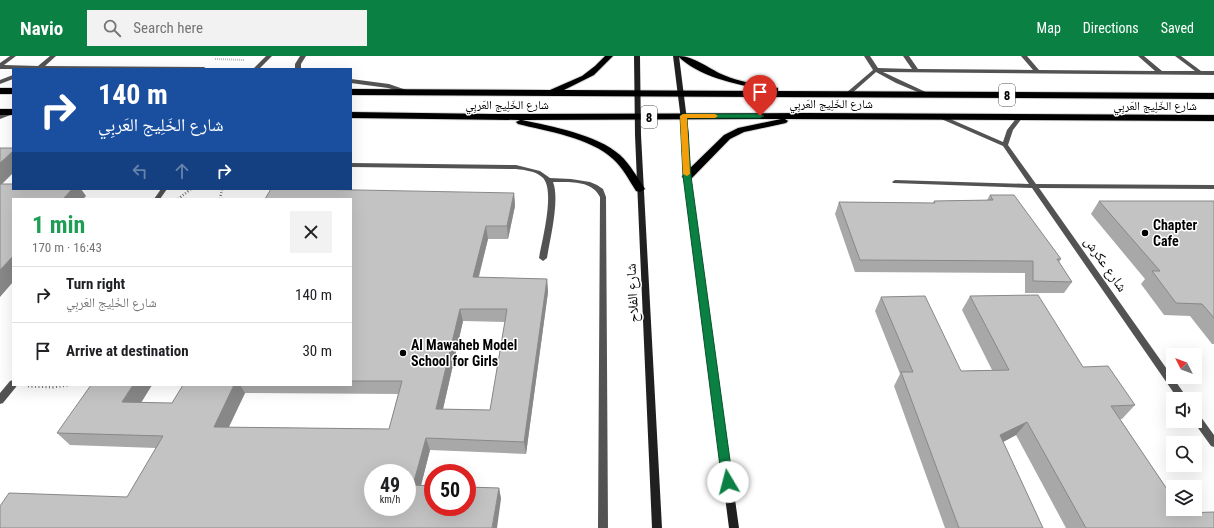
<!DOCTYPE html>
<html lang="en">
<head>
<meta charset="utf-8">
<style>
  body { margin:0; font-family:"Roboto Condensed","Noto Naskh Arabic",sans-serif; background:#f2f2f2; color:#202124; height:100vh; display:flex; flex-direction:column; font-size:15px; white-space:nowrap }
  * { box-sizing:border-box; margin:0 }
  p { font-size:13px; color:#757577 }
  .icon { flex:none; width:22px; height:22px; fill:none; stroke:currentColor; stroke-width:2; stroke-linecap:round; stroke-linejoin:round }
  .map { position:relative; flex:1; overflow:hidden }
  .details { position:absolute; left:12px; top:142px; width:340px; height:188px; display:flex; flex-direction:column; background:#fff; border-radius:0px; box-shadow:0 4px 16px #0002 }
  .details>* { flex:none }
  .guide { position:absolute; left:12px; top:12px; width:340px; height:122px; border-radius:0px; box-shadow:0 4px 16px #0002; background:#1a4fa0; color:#fff; overflow:hidden }
  .needle { width:26px; rotate:312deg }
  .tools { position:absolute; left:1166px; top:292px; display:grid; gap:8px }
  .tools a { display:grid; place-items:center; width:36px; height:36px; border-radius:0px; background:#fff; box-shadow:0 4px 16px #0002; font-size:20px }
  .speed { position:absolute; left:364px; top:408px; display:flex; gap:8px; font-size:20px; font-weight:700; text-align:center }
  .speed>* { display:grid; place-content:center; width:52px; height:52px; border-radius:50%; background:#fff; box-shadow:0 4px 16px #0002; line-height:1 }
  .speed small { font-size:10px; font-weight:400 }
  .speed .limit { border:6px solid #d22; background:#fff; color:#111 }
  .pin { position:absolute; display:grid; place-items:center; width:34px; height:34px; color:#fff; margin:-41px -17px; border-radius:50% 50% 50% 0; rotate:-45deg; box-shadow:0 0 4px #0007 }
  .pin .icon { rotate:45deg }
  .me { position:absolute; width:44px; margin:-22px; rotate:352deg; stroke-linejoin:round; filter:drop-shadow(0 0 3px #0008) }
  .turn { display:flex; align-items:center; gap:14px; height:84px; padding:0 20px; font-size:18px }
  .turn .icon { width:52px; height:52px; stroke-width:2.5 }
  .turn b { display:block; font-size:28px; line-height:34px }
  .lanes { display:flex; align-items:center; height:38px; padding:0 20px; background:#0003; justify-content:center; gap:20px; direction:ltr }
  .lanes .off { opacity:.35 }
  .round { display:grid; place-items:center; flex:none; width:42px; height:42px; border-radius:0px; background:#f2f2f2 }
  .headline { display:flex; align-items:center; justify-content:space-between; height:68px; padding:0 20px }
  h1 { font-size:24px; font-weight:700; line-height:30px; color:#1e9e55 }
  ul { padding:0; list-style:none }
  li { display:flex; align-items:center; gap:12px; height:56px; padding:0 20px; border-top:1px solid #e0e0e0 }
  li div { flex:1 }
  li b { display:block; font-size:15px }
  li em { font-style:normal }
  header { display:flex; align-items:center; gap:24px; box-sizing:border-box; height:56px; padding:0 20px; background:#0b8043; color:#fff }
  header strong { font-size:19px }
  nav { display:flex; gap:22px; margin-inline-start:auto; font-size:14px }
  .search { width:280px; height:36px; background:#f2f2f2; display:flex; align-items:center; gap:10px; box-sizing:border-box; padding:0 14px; border-radius:0px; color:#757577; font-size:15px }
  .map>svg:first-child { display:block }
  .lines { fill:none; stroke-linecap:round; stroke-linejoin:round }
  .highway-casing { stroke:#dbdbdb; stroke-width:2 }
  .path-far2 { stroke:#757575; stroke-width:2; stroke-dasharray:0.5 1.5; stroke-linecap:butt }
  .path-far1 { stroke:#757575; stroke-width:2.5; stroke-dasharray:1 2; stroke-linecap:butt }
  .path { stroke:#757575; stroke-width:3; stroke-dasharray:1 2.5; stroke-linecap:butt }
  .lane { fill:#535353; fill-rule:evenodd }
  .street { fill:#535353; fill-rule:evenodd }
  .secondary { fill:#202020; fill-rule:evenodd }
  .highway { fill:#000; fill-rule:evenodd }
  .wall { fill:#a8a8a8; fill-rule:evenodd }
  .shaded-wall { fill:#888 }
  .building { fill:#c3c3c3; stroke:#888; fill-rule:evenodd }
  .route { fill:#0b8043; stroke:#07532c }
  .slow { fill:#f59e0b }
  .poi-dot { fill:#000; stroke:#fff; stroke-width:1.5 }
  .labels { text-anchor:middle; stroke-width:3; stroke-linejoin:round; paint-order:stroke }
  .far-street-label { font-size:12px; fill:#000; stroke:#fff }
  .shield { fill:#fff; stroke:#4c4c4c; stroke-width:1 }
  .shield-label { font-size:13px; font-weight:bold; fill:#000 }
  .poi-label { font-size:14px; font-weight:bold; fill:#000; stroke:#fff; text-anchor:start }
  .street-label { font-size:14px; fill:#000; stroke:#fff }
</style>
</head>
<body>
<header>
<strong>Navio</strong>
<div class="search"><svg class="icon" aria-label="search" viewBox="0 0 24 24"><circle cx="10" cy="10" r="6"/><path d="M15 15l6 6"/></svg>Search here</div>
<nav><a>Map</a><a>Directions</a><a>Saved</a></nav>
</header>
<div class="map">
<svg width="1214" height="472" viewBox="0 0 1214 472">
  <rect width="100%" height="100%" fill="#fff"/>
  <g class="lines">
    <defs>
      <path id="highway" d="M605,0h8l-19,19 -30,15 206,1c-29,-6 -71,-13 -92,-35 17,0 32,14 48,20 16,7 35,8 52,12v3l436,2v6l-863,-4v-6l199,1 32,-14 13,-10z
        M0,32h13v6h-13z
        M0,53h13v6h-13z
        M351,56l142,2 312,-1 409,2v6l-429,-2 3,2 -2,2 -42,9 -14,7 -39,40 -4,1 -5,-3 1,-2 41,-40 14,-7 43,-9 -259,1c29,6 76,15 98,35 10,9 17,22 25,34l-5,3 -4,-1c-7,-11 -13,-23 -23,-32 -22,-21 -67,-28 -95,-35l-2,-2 4,-2 -169,-2z"/>
    </defs>
    <!-- highway casing -->
    <use href="#highway" class="highway-casing"/>
    <!-- path-far2 -->
    <path class="path-far2" d="M215,3l29,1"/>
    <!-- path-far1 -->
    <path class="path-far1" d="M178,143l13,-10
      M220,143l2,-10"/>
    <!-- path -->
    <path class="path" d="M28,330l25,1 16,-2"/>
    <!-- lane -->
    <path class="lane" d="M300,0h6l-5,8v5h-6v-5z
      M351,23l38,5 26,9 -3,2 -24,-7 -37,-5z
      M351,107l165,2 24,6 10,7 21,1 19,3 7,3 6,4 3,8 2,331h-10l2,-331c-8,-17 -31,-15 -47,-15 7,18 -3,56 -6,76l-4,3 -4,-3c3,-17 17,-70 3,-81 -7,-6 -17,-7 -26,-8l-165,-2z"/>
    <!-- street -->
    <path class="street" d="M10,0h6l-12,9 34,1 12,-10h6l-11,10 159,1 3,2h-207v-6z
      M266,0h6l-13,13h-6z
      M864,0h6l8,12 34,1 -9,-13h6l9,13 115,1 -12,-14h6l12,14 116,1 -17,-15h6l18,15h33l-20,-15h6l20,15h13v4l-331,-3 47,22 -5,1 -29,-12 -20,-11 -26,23h-4v-2l27,-23z
      M13,19v4l-13,5v-4z
      M13,54v4l-13,5v-4z
      M941,59l62,27 4,-12 11,-14h4l1,1 -10,13 -5,15 28,39 178,1v4l-175,-1 149,211h-10l-146,-211 -139,-5 -1,-1 3,-2 134,4 -26,-38 -64,-28 -1,-1z
      M161,133h6l-7,10h-6z
      M13,324v5h4l-1,2 -13,16 -3,1v-11l10,-12z
      M1195,356l3,1 16,22v12l-3,-1 -18,-25h2z"/>
    <!-- secondary -->
    <path class="secondary" d="M634,0h6l1,79 21,393h-10l-17,-393z
      M673,0h6l10,80 1,41 49,351h-10l-45,-351 -1,-41z"/>
    <!-- highway -->
    <use href="#highway" class="highway"/>
  </g>
  <!-- wall -->
  <path class="wall" d="M514,137l1,13 -7,33h-20l-9,38 68,2 1,13 -22,162 -96,-4 -9,35 78,3 2,11 -374,-2 29,-49 -86,-3 -13,-12 95,-48 -11,18h31l11,-18h168v-186zM463,265l42,1 -15,88 -47,-1zM245,337l153,1 -9,35 -160,-2z
    M990,139l71,64 -2,3 13,20 -8,11h-39v-20l-170,-1 -20,-58 4,-12 94,1 1,-2 53,-1z
    M1099,145h115v143h-2l-22,-28 -26,-1 -23,-31 4,-5 -54,-65z
    M970,240l113,71 52,38 -13,14h-2l63,94 31,15h-148l-50,-93 -13,7 40,86h-98l-51,-142 6,-12 -25,-63 6,-14 80,74 31,-1 -30,-60z"/>
  <!-- shaded-wall -->
  <path class="shaded-wall" d="M13,95v22l-13,13v-23z
    M72,133h9l5,7 -3,3h-20z
    M514,137l1,13 -7,33 -1,-13z
    M486,170l2,13 -13,51 -2,-13z
    M13,200v26l-13,15v-27z
    M547,223l1,13 -22,162 -2,-12z
    M460,253l3,12 -23,101 -4,-13z
    M133,329h19l-19,30 -11,-13z
    M234,329h6l5,8 -22,46 -9,-12z
    M1027,366l-11,13 -26,14 10,-14z
    M426,382l4,12 -12,47 -5,-12z
    M499,432l2,11 -4,29h-5z"/>
  <!-- building -->
  <path class="building" d="M0,92h13v3l-13,12z
    M0,128h13v5h59l-9,10h-50v57l-13,14z
    M271,133h35l208,4 -7,33h-21l-13,51 74,2 -23,163 -98,-4 -13,47 20,1v21h34v-20l32,1 -7,40h-492v-22l9,-13 118,4 36,-61 -106,-3 34,-48h42l-11,17 50,1 11,-18h51l-20,42 175,2 13,-48h-51v-182h-86zM460,253h47l-17,101 -54,-1zM373,417h34v34h-34z
    M990,139h24l47,64h-4l15,23 -39,-1v-20l-173,-1 -21,-58 96,1 -1,-2 59,-1z
    M1099,145h115v117l-12,-14 -26,-1 -24,-32h8z
    M1038,239l45,72 25,-1 27,39 -24,1 62,92v11h7l3,4 31,-1v16h-128l-59,-106 -27,13 43,93h-84l-58,-156h12l-32,-75 44,-1 36,75 48,-1 -39,-74z"/>
  <!-- route -->
  <path class="route" d="M683,58h77l4,2 -4,2h-73l4,58 42,306 -1,4 -4,1 -5,-1 -1,-4 -39,-306 -3,-60z"/>
  <!-- slow -->
  <path class="slow" d="M683,58h32l3,2 -3,2h-28l3,56 -3,2 -4,-2 -3,-58z"/>
  <!-- markers -->
  <g class="poi-dot">
    <circle cx="1145" cy="177" r="4"/>
    <circle cx="403" cy="297" r="4"/>
  </g>
  <g class="labels">
    <!-- far-street labels -->
    <g class="far-street-label">
      <text x="831" y="52">شارع الخَلِيج العَربِي</text>
      <text x="507" y="53">شارع الخَلِيج العَربِي</text>
      <text x="1155" y="54">شارع الخَلِيج العَربِي</text>
    </g>
    <!-- shield labels -->
    <g class="shield">
      <rect x="999" y="28" width="16" height="22" rx="3"/>
      <rect x="641" y="50" width="16" height="22" rx="3"/>
    </g>
    <g class="shield-label">
      <text x="1007" y="44">8</text>
      <text x="649" y="66">8</text>
    </g>
    <!-- poi labels -->
    <g class="poi-label">
      <text x="1153" y="174">Chapter<tspan x="1153" dy="16">Cafe</tspan></text>
      <text x="411" y="294">Al Mawaheb Model<tspan x="411" dy="16">School for Girls</tspan></text>
    </g>
    <!-- street labels -->
    <g class="street-label">
      <text transform="translate(1106 208) rotate(55)" y="5">شارع عكرش</text>
      <text transform="translate(632 237) rotate(-93)" y="5">شارع الفلاح</text>
    </g>
  </g>
</svg>
<div class="tools">
<a><svg class="needle" viewBox="-14 -14 28 28"><path d="M0-13l5 13h-10z" fill="#e53935"/><path d="M0 13l5-13h-10z" fill="#757577"/></svg></a>
<a><svg class="icon" aria-label="sound" viewBox="0 0 24 24"><path d="M4 9h4l5-4v14l-5-4H4zM17 9q2 3 0 6"/></svg></a>
<a><svg class="icon" aria-label="search" viewBox="0 0 24 24"><circle cx="10" cy="10" r="6"/><path d="M15 15l6 6"/></svg></a>
<a><svg class="icon" aria-label="layers" viewBox="0 0 24 24"><path d="M12 4l9 5-9 5-9-5zM3 14l9 5 9-5"/></svg></a>
</div>
<div class="speed"><div>49<small>km/h</small></div><div class="limit">50</div></div>
<div class="pin" style="left:760px;top:60px;background:#d93025"><svg class="icon" aria-label="arrive" viewBox="0 0 24 24"><path d="M6 21V4h12l-3 4 3 4H6"/></svg></div>
<svg class="me" style="left:728px;top:426px" viewBox="-20 -20 40 40"><circle r="19" fill="#fff"/><path d="M0-13L10 11 0 6-10 11z" fill="#0b8043"/></svg>
<div class="guide">
<div class="turn"><svg class="icon" aria-label="right" viewBox="0 0 24 24"><path d="M7 20v-9h11M14 6l5 5-5 5"/></svg><div><b>140 m</b>شارع الخَلِيج العَربِي</div></div>
<div class="lanes"><svg class="icon off" aria-label="left" viewBox="0 0 24 24"><path d="M17 20v-9H6M10 6l-5 5 5 5"/></svg><svg class="icon off" aria-label="ahead" viewBox="0 0 24 24"><path d="M12 20V5M6 11l6-6 6 6"/></svg><svg class="icon" aria-label="right" viewBox="0 0 24 24"><path d="M7 20v-9h11M14 6l5 5-5 5"/></svg></div>
</div>
<section class="details">
<div class="headline"><div><h1>1 min</h1><p>170 m · 16:43</p></div><a class="round"><svg class="icon" aria-label="close" viewBox="0 0 24 24"><path d="M6 6l12 12M18 6L6 18"/></svg></a></div>
<ul>
<li><svg class="icon" aria-label="right" viewBox="0 0 24 24"><path d="M7 20v-9h11M14 6l5 5-5 5"/></svg><div><b>Turn right</b><p>شارع الخَلِيج العَربِي</p></div><em>140 m</em></li>
<li><svg class="icon" aria-label="arrive" viewBox="0 0 24 24"><path d="M6 21V4h12l-3 4 3 4H6"/></svg><div><b>Arrive at destination</b></div><em>30 m</em></li>
</ul>
</section>
</div>
</body>
</html>
